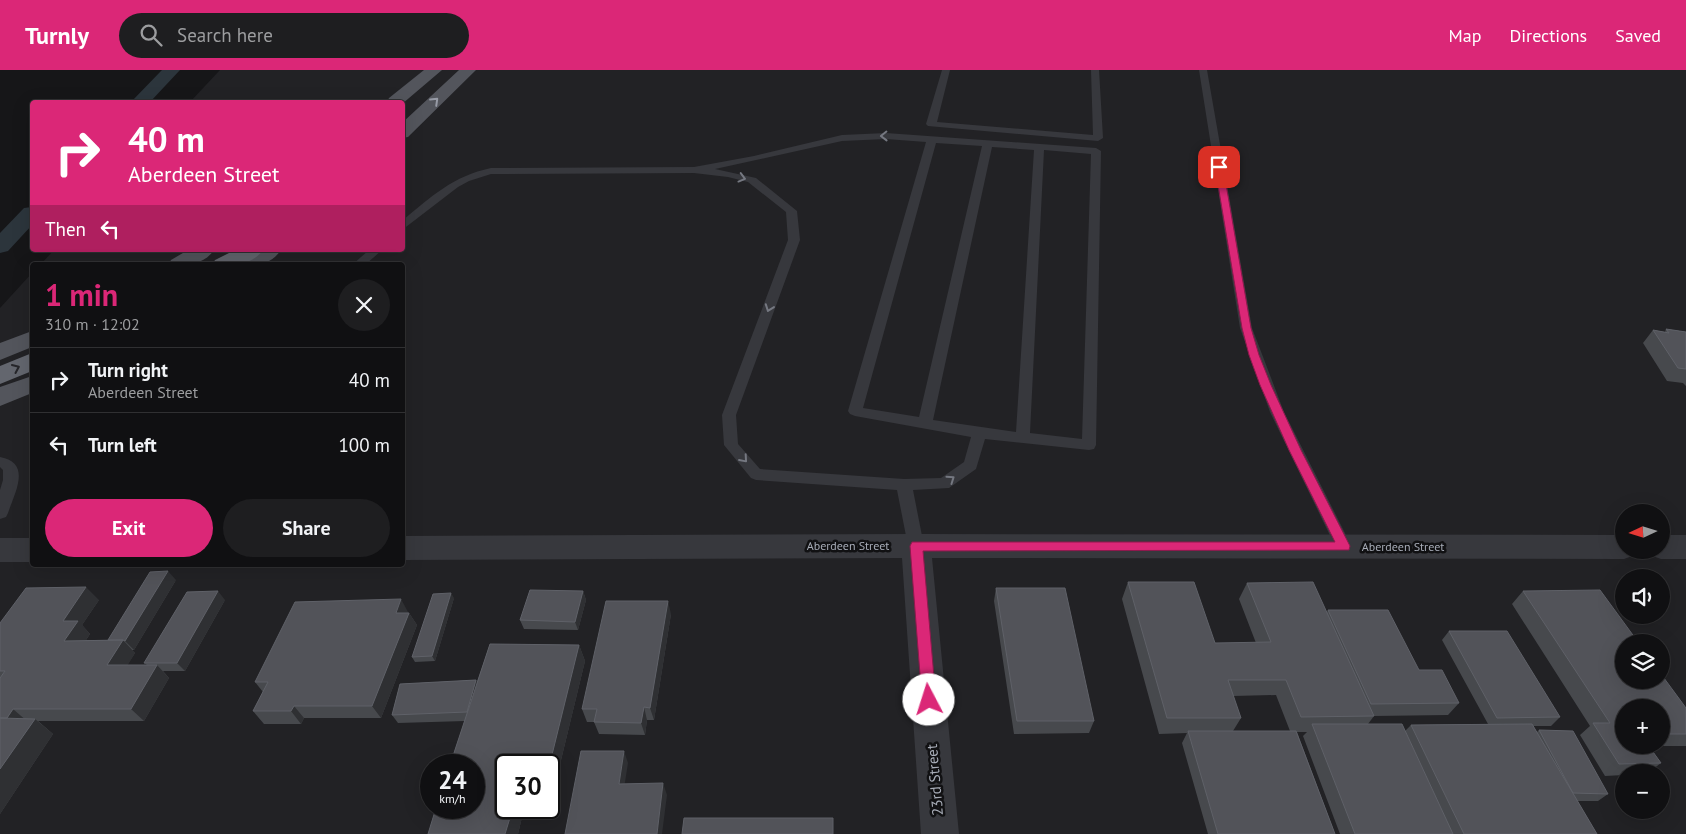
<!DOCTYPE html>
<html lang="en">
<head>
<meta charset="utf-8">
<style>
  body { margin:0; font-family:"PT Sans",sans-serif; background:#1e1e20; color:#f1f3f6; height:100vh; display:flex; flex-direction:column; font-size:19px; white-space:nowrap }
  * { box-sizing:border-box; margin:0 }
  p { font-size:16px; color:#9c9d9f }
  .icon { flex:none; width:28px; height:28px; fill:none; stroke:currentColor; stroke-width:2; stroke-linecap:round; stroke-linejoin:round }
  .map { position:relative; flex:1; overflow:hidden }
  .sheet { position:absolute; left:30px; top:192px; width:375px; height:305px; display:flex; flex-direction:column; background:#101012; border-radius:5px; box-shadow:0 5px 20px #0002,0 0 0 1px #303032 }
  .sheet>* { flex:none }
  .top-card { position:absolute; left:30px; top:30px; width:375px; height:152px; border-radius:5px; box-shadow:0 5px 20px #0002,0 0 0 1px #303032; background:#db2777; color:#fff; overflow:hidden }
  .needle { width:32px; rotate:266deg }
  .buttons { position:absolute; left:1615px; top:434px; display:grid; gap:10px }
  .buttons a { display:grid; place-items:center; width:55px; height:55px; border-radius:50%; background:#101012; box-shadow:0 5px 20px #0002,0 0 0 1px #303032; font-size:25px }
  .speed { position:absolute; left:420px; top:684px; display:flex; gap:10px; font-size:25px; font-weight:700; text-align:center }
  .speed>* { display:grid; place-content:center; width:65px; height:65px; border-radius:50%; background:#101012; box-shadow:0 5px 20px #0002,0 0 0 1px #303032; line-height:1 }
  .speed small { font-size:12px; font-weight:400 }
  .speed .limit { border:2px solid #111; border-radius:8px; background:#fff; color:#111 }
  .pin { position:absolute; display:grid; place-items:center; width:42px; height:42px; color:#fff; margin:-21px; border-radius:10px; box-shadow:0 2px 8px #0006 }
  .me { position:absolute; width:55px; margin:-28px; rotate:355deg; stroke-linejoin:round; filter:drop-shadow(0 0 4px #0008) }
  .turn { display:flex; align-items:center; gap:18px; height:105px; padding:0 15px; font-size:22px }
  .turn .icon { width:65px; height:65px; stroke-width:2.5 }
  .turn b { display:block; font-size:35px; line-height:42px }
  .then { display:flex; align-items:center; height:48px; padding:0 15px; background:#0003; gap:10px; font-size:19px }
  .round { display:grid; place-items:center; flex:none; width:52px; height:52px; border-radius:26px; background:#1e1e20 }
  .headline { display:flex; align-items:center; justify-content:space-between; height:85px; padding:0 15px }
  h1 { font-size:30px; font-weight:600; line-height:38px; color:#db2777 }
  .cta { display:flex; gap:10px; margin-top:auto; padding:10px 15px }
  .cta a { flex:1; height:58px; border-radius:30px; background:#db2777; color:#fff; font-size:20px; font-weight:600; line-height:58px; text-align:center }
  .cta a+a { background:#1e1e20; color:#f1f3f6 }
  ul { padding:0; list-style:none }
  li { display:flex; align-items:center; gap:15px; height:65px; padding:0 15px; border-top:1px solid #303032 }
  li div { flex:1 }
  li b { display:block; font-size:19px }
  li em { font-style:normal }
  header { display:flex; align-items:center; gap:30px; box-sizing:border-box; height:70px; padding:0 25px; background:#db2777; color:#fff }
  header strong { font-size:24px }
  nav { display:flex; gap:28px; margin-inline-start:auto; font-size:18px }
  .search { width:350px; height:45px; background:#1e1e20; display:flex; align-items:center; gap:12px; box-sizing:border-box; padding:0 18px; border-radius:28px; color:#9c9d9f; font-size:19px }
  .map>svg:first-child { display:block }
  .built { fill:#222225; fill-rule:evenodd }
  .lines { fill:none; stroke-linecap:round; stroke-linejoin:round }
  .canal { fill:#2c353c; fill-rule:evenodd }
  .service { fill:#37383d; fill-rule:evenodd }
  .minor { fill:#37383d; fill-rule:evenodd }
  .primary { fill:#53555c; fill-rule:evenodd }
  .motorway { fill:#63666e; fill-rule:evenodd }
  .wall { fill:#47494d; fill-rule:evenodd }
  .shaded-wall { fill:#2f3033 }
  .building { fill:#525359; stroke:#5f6168 }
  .oneway { stroke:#979ba6 }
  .oneway2 { stroke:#757881 }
  .oneway3 { stroke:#26262a }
  .route { fill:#db2777; stroke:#8e194d }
  .labels { text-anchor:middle; stroke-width:5; stroke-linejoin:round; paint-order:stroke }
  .street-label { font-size:12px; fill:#a8adb8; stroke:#111113 }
  .near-street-label { font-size:15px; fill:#a8adb8; stroke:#111113 }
</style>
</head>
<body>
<header>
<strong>Turnly</strong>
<div class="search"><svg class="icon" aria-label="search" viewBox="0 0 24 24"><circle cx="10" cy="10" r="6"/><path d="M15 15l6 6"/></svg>Search here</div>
<nav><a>Map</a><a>Directions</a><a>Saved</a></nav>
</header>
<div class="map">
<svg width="1686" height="764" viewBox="0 0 1686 764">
  <rect width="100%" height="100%" fill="#161618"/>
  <!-- built -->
  <path class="built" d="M220,0h1466v764h-1686v-526l32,-35v292h370v-300h-362l14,-15h348v-148h-212zM1624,442h37v38h-37zM1624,508h37v37h-37zM1624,572h37v38h-37zM1624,638h37v37h-37zM431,695h43v43h-43zM506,695h43v43h-43zM1624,702h37v38h-37z"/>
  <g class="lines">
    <!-- canal -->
    <path class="canal" d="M162,0h18l-30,32h-19z
      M32,137v18l-24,26 -8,2v-20l24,-25z"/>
    <!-- service -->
    <path class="service" d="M942,0h8l-13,52 156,13 -2,-65h8l4,68 -5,3 -170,-15 -2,-2z
      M1199,0h8l45,258 32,84 68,135 -2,5 -6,1 -6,-1 -68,-140 -30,-84z
      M886,63l210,15 5,3 -5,294 -2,4 -5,1 -104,-11 -9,30 -27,19 -36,2 11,56 -2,5 -6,1 -6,-1 -2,-5 -11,-56 -141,-10 -5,-2 -27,-33 -2,-30 66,-175 -2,-28 -38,-30 -20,-5 -34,-4 -203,1 -22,7 -11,6 -56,43v-9c30,-25 51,-45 89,-53l203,-1 60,-11 88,-21zM886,69l40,3 -78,269 2,3 5,2 116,21 -7,25 -23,16 -37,1 -144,-10 -22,-25 -2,-29 64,-175 -3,-29 -41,-33 -41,-9 127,-28zM936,73l46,3 -63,271 -56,-9zM992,77l42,3 -18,282 -83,-12zM1044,80l47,4 -9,285 -52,-6z
      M369,180h13l-17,15h-13z
      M0,387c32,6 15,35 8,56l-2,4 -6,2v-29l3,-10v-10l-3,-3z"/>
    <!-- minor -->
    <path class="minor" d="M916,464l708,1v15h14l-3,5 -11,4 -692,-1 27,276h-38l-19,-276 -500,2v-24z
      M1661,465h25v24h-25l-11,-4 -3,-5h14z
      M0,468h32v24h-32z"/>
    <!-- primary -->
    <path class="primary" d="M424,0h18l-40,34v-2h-15l2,-4z
      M459,0h17l-68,67 -6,1v-15z
      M188,180h26c-11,16 -28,15 -46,15l3,-5z
      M256,180h25c-12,17 -26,15 -44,15l3,-5z
      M32,261v16l-32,13v-17z
      M32,306v17l-32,13v-19z"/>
    <!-- motorway -->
    <path class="motorway" d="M235,180h28c-12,17 -33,15 -51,15l3,-5z
      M32,283v18l-32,13v-18z"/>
  </g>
  <!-- wall -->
  <path class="wall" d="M1666,259l20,3v54l-3,-3 -16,-2 -24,-38 10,-13 12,2z
    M176,510l-42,70h-2l3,3 -8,12h20l-3,-2 81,-63 -40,71h-22l6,7 -25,43h-106l15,13 -53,80v-191l99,-23 -17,25 8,9 -4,6h22z
    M1128,512l87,61h41l-17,-44 8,-16 80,29 1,-2 91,60 40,33 -11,12 -74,1 -6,8 37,7 6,-6 77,-1 -46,-84 7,-9 111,86 -9,9h-18l4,6 2,-2 69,64 -10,7h-21l20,33h-257l-37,-98 4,-4h-10l38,102h-127l-26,-91 5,-10 -28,1 -37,-135zM1276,625l14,36h-57l8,-13 -8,-22z
    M996,518l98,133 -5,12 -75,1 -20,-133z
    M583,521l3,9 -8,30 -54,-1 -4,-9z
    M1523,521l163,117v38h-37l12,17 -12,9h-25v3l-19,1 -25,-41 10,-9 -78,-122zM1661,638v37h-37z
    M454,528l-19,63 -20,1 -3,-5z
    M408,542v1h1l8,12 -36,93h-77l-3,6h-37l-11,-13 10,-19 -8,-10z
    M671,544l-17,106h-7l-2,15 -46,-1 -5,-12h-7l-5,-13z
    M490,574l89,1 6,16 -37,153 -25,-1 -5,21h-90l8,-26h38v-43h-24l15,-44 -67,2 -6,-8 8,-31 76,-4 1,2zM506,695h43v43h-43z"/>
  <!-- shaded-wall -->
  <path class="shaded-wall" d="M168,501l8,9 -42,70 -9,-9z
    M86,517l13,13 -17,25 8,9 -13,19 -13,-12 -1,-20z
    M218,521l7,9 -40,71 -8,-8z
    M583,521l3,9 -8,30 -3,-8z
    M451,523l3,5 -19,63 -3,-5z
    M401,529l7,13 -5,13 -7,-12z
    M668,531l3,13 -17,106 -4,-12z
    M409,543l8,12 -36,93 -9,-12z
    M123,570l12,13 -15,25 -13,-13z
    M579,575l6,16 -37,153 -3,-6h4v-41z
    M157,595l12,13 -25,43 -13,-12z
    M476,610l5,9 -14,23z
    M294,636l10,12 -3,6 -10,-13z
    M644,637l3,13 -2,15 -4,-12z
    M13,639l15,13h-23z
    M35,649l18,15 -53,80v-45z
    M624,681l4,12 -5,32 -4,-11z
    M663,713l4,12 -5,39h-5z
    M513,738h7l3,5 -5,21h-13z"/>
  <!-- building -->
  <path class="building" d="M1666,259l20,3v37l-8,-1 -25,-38 16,3z
    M168,501l-43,70 -2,-1h-15l42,-68z
    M1128,512h66l21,61 56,-1 -24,-59 66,-1 61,134 -73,1 -15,-37h-58l13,38h-74z
    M86,517l-23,34h15l-14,20 59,-1 -16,25h50l-26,44h-118l-6,9h-7v-40l5,-7h-5v-48l26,-35z
    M996,518h69l29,133h-77z
    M530,520l53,1 -8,31 -55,-2z
    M1600,520l38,52h-14v38h37v-6l25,34v26h-25v-26h-37v37h24l13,18 -42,1 -26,-41h17l-87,-132z
    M218,521l-41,72h-33l43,-71z
    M451,523l-19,63 -20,1 21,-63z
    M401,529l-5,14h13l-37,93h-78l-3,5h-38l15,-29h-13l40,-80z
    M606,531h62l-18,107 -6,-1 -3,16 -47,-1 3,-13h-15z
    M1328,540h60l31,60h23l17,33 -88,1z
    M1449,561h58l53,86 -63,1z
    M490,574l89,1 -30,122v-2h-43v43h7l-8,26h-77l8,-26h38v-43h-24z
    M476,610l-9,32 -75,3 8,-31z
    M0,648l35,1 -35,50z
    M1312,654h90l51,110h-98z
    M1532,654l65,110h-133l-53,-109z
    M1539,660l34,1 35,63 -35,-1z
    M1188,661h108l39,103h-117z
    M581,681h43l-5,33 44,-1 -6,51h-92z
    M684,748h149v16h-151z"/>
  <!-- one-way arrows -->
  <defs><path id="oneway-chevron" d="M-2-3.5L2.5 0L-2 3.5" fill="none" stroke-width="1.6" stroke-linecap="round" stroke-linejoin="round" transform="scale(1.25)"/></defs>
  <use class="oneway" href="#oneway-chevron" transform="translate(435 31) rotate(-44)"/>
  <g class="oneway2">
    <use href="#oneway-chevron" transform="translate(884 66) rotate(179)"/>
    <use href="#oneway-chevron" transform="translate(742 108) rotate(15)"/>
    <use href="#oneway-chevron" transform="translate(769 238) rotate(110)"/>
    <use href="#oneway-chevron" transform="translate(744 389) rotate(49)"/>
    <use href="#oneway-chevron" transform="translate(951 409) rotate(-35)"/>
  </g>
  <use class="oneway3" href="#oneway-chevron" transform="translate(16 298) rotate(-24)"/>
  <!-- route -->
  <path class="route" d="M1219,94l4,3 28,161 8,27 12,30 30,65 49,96 -1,4 -426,1 13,149 -2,4 -5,2 -5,-2 -2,-4 -12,-154 2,-4h423l-46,-92 -29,-65 -11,-30 -7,-27 -27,-161z"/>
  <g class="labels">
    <!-- street labels -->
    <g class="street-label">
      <text x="848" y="480">Aberdeen Street</text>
      <text x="1403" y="481">Aberdeen Street</text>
    </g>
    <!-- near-street labels -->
    <g class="near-street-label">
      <text transform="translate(935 710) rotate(-95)" y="5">23rd Street</text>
    </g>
  </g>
</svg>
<div class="buttons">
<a><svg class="needle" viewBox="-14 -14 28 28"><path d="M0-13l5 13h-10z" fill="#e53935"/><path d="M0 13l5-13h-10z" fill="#9c9d9f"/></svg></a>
<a><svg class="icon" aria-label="sound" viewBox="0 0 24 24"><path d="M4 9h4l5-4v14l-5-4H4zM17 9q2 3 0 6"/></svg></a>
<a><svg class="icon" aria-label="layers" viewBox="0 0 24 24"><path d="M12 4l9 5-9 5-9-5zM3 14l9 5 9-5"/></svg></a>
<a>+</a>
<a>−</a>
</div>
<div class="speed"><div>24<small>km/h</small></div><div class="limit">30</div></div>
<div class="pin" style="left:1219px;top:97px;background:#d93025"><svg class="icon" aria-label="arrive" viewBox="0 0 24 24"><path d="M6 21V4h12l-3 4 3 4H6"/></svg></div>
<svg class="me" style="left:929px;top:630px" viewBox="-20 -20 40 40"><circle r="19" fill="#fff"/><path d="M0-13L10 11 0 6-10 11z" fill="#db2777"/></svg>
<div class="top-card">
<div class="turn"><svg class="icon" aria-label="right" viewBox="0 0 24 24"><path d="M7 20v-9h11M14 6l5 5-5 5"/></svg><div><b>40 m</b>Aberdeen Street</div></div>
<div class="then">Then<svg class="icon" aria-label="left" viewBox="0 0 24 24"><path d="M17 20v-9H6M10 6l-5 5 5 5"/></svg></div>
</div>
<section class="sheet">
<div class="headline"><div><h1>1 min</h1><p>310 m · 12:02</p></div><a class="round"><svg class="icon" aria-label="close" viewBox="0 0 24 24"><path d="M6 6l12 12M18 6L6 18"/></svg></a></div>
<ul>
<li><svg class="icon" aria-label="right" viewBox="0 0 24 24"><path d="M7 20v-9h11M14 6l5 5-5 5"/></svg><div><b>Turn right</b><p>Aberdeen Street</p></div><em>40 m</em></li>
<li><svg class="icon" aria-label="left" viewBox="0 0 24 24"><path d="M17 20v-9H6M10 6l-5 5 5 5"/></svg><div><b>Turn left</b></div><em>100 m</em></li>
</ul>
<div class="cta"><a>Exit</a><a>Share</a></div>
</section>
</div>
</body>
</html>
